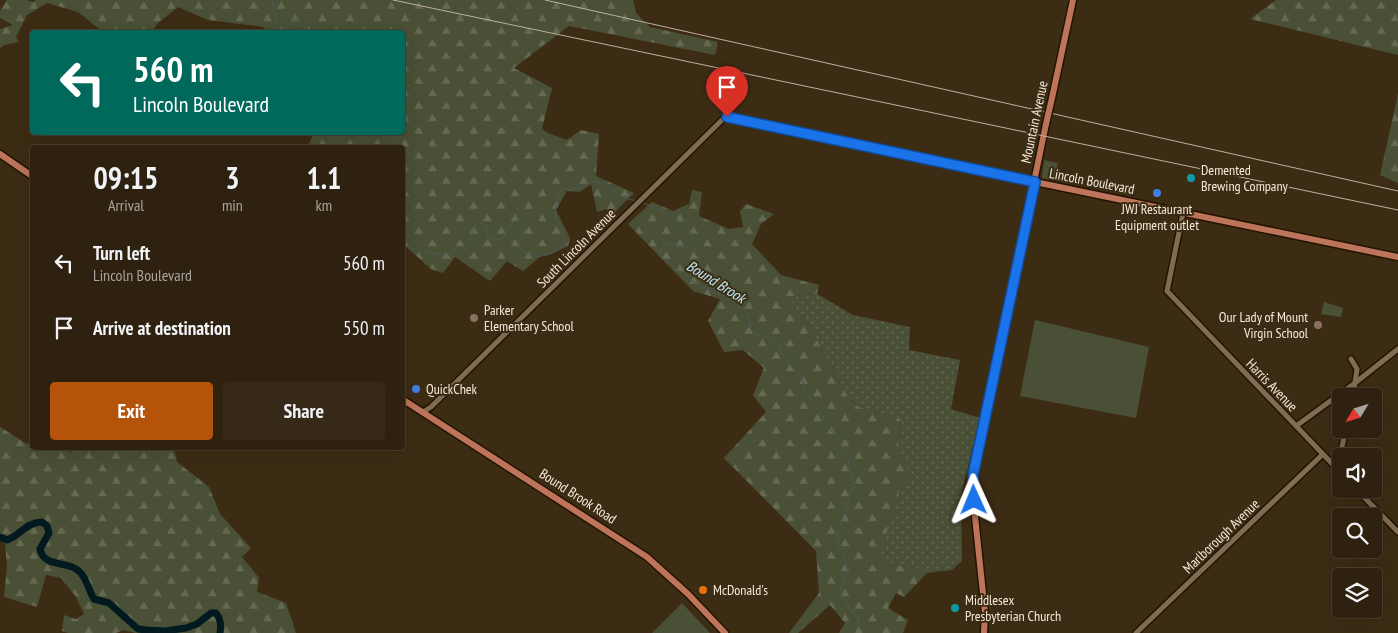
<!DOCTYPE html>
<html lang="en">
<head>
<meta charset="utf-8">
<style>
  body { margin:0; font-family:"PT Sans Narrow",sans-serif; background:#362918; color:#f1f3f6; height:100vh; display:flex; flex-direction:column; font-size:19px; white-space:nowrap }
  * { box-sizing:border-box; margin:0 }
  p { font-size:16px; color:#a7a39e }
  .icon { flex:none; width:28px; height:28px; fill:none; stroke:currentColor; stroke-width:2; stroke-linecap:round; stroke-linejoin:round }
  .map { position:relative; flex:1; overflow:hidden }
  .sheet { position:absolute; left:30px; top:145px; width:375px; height:305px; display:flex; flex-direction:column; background:#2e210f; border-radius:5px; box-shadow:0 5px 20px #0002,0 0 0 1px #493e2f }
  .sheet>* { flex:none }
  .banner { position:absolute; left:30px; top:30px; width:375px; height:105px; border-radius:5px; box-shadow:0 5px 20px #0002,0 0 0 1px #493e2f; background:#00695c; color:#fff; overflow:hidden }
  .needle { width:32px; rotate:232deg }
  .fabs { position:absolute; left:1332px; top:388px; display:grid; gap:10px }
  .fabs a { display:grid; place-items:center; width:50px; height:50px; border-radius:5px; background:#2e210f; box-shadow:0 5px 20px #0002,0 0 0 1px #493e2f; font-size:25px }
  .pin { position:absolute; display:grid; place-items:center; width:42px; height:42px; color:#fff; margin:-51px -21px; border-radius:50% 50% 50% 0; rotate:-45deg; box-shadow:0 0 5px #0007 }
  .pin .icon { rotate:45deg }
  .me { position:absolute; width:55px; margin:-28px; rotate:359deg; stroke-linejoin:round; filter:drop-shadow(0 0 4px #0008) }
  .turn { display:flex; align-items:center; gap:18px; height:105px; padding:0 20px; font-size:22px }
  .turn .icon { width:65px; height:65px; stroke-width:2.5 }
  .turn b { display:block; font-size:35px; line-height:42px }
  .eta { display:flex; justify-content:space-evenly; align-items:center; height:85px; text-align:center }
  .eta b { font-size:30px; font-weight:800; line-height:35px }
  .primary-button { display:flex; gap:10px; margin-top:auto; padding:10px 20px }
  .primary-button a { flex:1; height:58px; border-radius:5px; background:#b45309; color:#fff; font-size:20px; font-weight:800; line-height:58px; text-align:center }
  .primary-button a+a { background:#362918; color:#f1f3f6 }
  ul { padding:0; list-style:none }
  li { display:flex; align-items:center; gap:15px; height:65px; padding:0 20px }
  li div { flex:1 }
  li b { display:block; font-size:19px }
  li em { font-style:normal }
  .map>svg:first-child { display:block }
  .grass { fill:url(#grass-dots) }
  .forest { fill:url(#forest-firs) }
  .park { fill:#4a5035 }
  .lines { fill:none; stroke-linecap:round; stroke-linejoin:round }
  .stream { stroke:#4b5758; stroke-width:1 }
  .river { stroke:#021920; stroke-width:7 }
  .minor-casing { stroke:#231400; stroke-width:8 }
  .major-casing { stroke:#231400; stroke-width:9 }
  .minor { stroke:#7f6c53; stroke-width:5 }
  .major { stroke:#bd745b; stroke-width:6 }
  .rail { stroke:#bcb09f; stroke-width:1 }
  .major-bridge-casing { stroke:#231400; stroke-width:9; stroke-linecap:butt }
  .major-bridge { stroke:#bd745b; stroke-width:6 }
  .route-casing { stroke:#114b97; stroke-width:12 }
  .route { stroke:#1a73e8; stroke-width:9 }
  .culture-dot { fill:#0f9aa8; stroke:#3d2c14; stroke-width:2 }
  .shop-dot { fill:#3f7fe0; stroke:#3d2c14; stroke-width:2 }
  .education-dot { fill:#8d6e63; stroke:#3d2c14; stroke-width:2 }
  .food-dot { fill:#e8710a; stroke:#3d2c14; stroke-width:2 }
  .labels { text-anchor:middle; stroke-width:4; stroke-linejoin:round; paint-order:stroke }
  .street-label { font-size:14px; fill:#f4e9db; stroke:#3d2c14 }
  .poi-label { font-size:14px; fill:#f4e9db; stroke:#3d2c14; text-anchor:start }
  .water-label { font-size:15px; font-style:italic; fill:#bbe9f8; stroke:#3d2c14 }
</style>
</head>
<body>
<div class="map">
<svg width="1398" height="633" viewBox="0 0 1398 633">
  <defs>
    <pattern id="grass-dots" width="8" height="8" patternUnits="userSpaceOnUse" patternTransform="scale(1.25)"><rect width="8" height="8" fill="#4a5035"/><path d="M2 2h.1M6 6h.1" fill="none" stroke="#656952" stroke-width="1.8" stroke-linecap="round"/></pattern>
    <pattern id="forest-firs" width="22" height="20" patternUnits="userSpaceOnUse" patternTransform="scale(1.25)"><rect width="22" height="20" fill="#4a5035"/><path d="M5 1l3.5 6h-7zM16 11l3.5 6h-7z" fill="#656952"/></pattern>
  </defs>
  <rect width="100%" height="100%" fill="#3d2c14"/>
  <!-- grass -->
  <path class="grass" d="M817,294l36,21 57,12 -1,23 51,10 -9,49 29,9 -19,76 1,67 -10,9 -25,3 -50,-14 23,-69 12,-12 -14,-28 3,-31 -42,-12 -11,-10 -38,-70 -22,-30z"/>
  <!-- forest -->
  <path class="forest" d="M7,0h19l8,2 1,-2h598l3,13 14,14 68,15 -3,13 -146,-29 -55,42 38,20 -10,41 6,4 19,7 14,-10 18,4 -3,42 38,17 -21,21 -7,-5 -9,3 -6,-28 -11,8 -13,-1 -11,19 14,28 -2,8 -19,9h-7l-19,16 -16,-10 -17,20 -35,-24 -12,16 -12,-4 -28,-25 -1,-96 -96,-1 5,-7 2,-7 89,-1v-100h-133l-6,-5 -55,-7 -30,-13 -20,16 -7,9h-48l-25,-20 -31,-9 -20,12 -11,22 3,5 -15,3 -4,3v-19l13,-4 -13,-7v-7z
    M1276,0h122v55l-148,-36z
    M1398,94v89l-18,-8z
    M692,190l10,2 -3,24 30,13 14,-2 -3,-16 6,-7 28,10 -13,10 -9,20 29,31 38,10 -2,9 -28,3 21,30 38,70 11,10 42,12 -3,31 15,28 -13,12 -22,69 49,14 -23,24 -8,-4 -8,15 20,12 -5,13h-64l6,-10 -15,-18 -32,28h-9l30,-40 -3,-42 -92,-93 42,-46 -13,-17 11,-27 -21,-18 -19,2 -16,-31 12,-22 -27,-8 -65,-67 24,-22 21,9 16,-7z
    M0,427l27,17 5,-2v6h30l9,4 4,-4h99l3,14 32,25 11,27 31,34 -9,9 17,21 -2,14 29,11 10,30h-161l-11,-3 -8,3h-48l-6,-2 2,-16 12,4 8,-5 -8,-17 -15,-19 -15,-3 -9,32 -33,-10 3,-32 -2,-21 -5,-4z"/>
  <!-- park -->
  <path class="park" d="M1044,160l14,3 -3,12 4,1 -1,5 -15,-2 -1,-2z
    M1324,302l19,6 -2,9 -20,-3z
    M1035,320l114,27 -13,71 -116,-22z
    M682,603l28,30h-58z"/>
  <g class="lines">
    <!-- stream -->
    <path class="stream" d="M272,0l4,24 7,6 13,-12 12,14
      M390,132l10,16
      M402,151l3,10 -3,3
      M640,202c19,6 46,18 53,37l-6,8 -13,-4 -10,1 -5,10 3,4c12,7 20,17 31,24 23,13 57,16 58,48l7,5 16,5 5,5 4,11 19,22 4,13 41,63 6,33 -15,45v13l1,4 6,7 2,15 -6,20 6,15 11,11 1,6 -4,10
      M402,235l9,13c20,7 46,12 59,-10 3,-5 4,-10 7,-15l8,1 3,11 4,5c13,0 12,-5 18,-14 3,-4 7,-6 11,-8l5,6c-1,9 -7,16 -7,23 12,16 34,9 46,-3l-4,-18 -6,-11 3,-22 6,-4c16,3 21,-9 34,-7 11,1 18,12 27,16 4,1 8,2 12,3"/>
    <!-- river -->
    <path class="river" d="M0,537l7,3c15,-6 18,-17 35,-18l5,4 2,7 -9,16c4,18 24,12 36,20 10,6 12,20 18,30l15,4 29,26 8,1 19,1 21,-3 11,-4 14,-11h5c5,6 5,12 4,20"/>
    <defs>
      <path id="minor" d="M1183,213l-16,78 174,182
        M1351,359l6,10 -4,27
        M423,412l8,-5 293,-289 311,64
        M1296,426l59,-43 43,-34
        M1337,469l9,-40
        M1356,489l42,43
        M1136,633l187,-179"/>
      <path id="major" d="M1052,98l21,-98
        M0,154l32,22
        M1035,182l363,75
        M402,399l245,158 41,37 37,39
        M984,633l1,-20 -13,-126 1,-12 73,-351"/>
    </defs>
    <!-- minor casing -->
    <use href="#minor" class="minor-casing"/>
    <!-- major casing -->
    <use href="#major" class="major-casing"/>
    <!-- minor -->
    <use href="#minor" class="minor"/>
    <!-- major -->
    <use href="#major" class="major"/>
    <!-- rail -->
    <path class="rail" d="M393,0l1005,210
      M545,0l853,191"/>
    <defs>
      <path id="major-bridge" d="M1046,124l6,-26"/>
    </defs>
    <!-- major-bridge casing -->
    <use href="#major-bridge" class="major-bridge-casing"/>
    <!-- major-bridge -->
    <use href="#major-bridge" class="major-bridge"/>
  </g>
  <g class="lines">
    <defs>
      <path id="route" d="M727,117l308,65 -62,293 1,25"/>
    </defs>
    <!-- route casing -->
    <use href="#route" class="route-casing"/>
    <!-- route -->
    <use href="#route" class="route"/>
  </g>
  <!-- markers -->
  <g class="culture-dot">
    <circle cx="1191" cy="178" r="5"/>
    <circle cx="955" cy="608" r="5"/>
  </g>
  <g class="shop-dot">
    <circle cx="1157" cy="193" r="5"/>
    <circle cx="416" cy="389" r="5"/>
  </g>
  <g class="education-dot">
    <circle cx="474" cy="318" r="5"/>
    <circle cx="1318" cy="325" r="5"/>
  </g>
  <circle class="food-dot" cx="703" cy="590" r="5"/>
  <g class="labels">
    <!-- street labels -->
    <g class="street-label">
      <text transform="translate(1034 122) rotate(-78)" y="5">Mountain Avenue</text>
      <text transform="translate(1092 181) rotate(11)" y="5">Lincoln Boulevard</text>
      <text transform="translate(576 248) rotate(-45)" y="5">South Lincoln Avenue</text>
      <text transform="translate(1272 385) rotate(46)" y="5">Harris Avenue</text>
      <text transform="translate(578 496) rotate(33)" y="5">Bound Brook Road</text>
      <text transform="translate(1221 536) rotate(-44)" y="5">Marlborough Avenue</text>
    </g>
    <!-- poi labels -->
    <g class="poi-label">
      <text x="1201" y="175">Demented<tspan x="1201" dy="16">Brewing Company</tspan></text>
      <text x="1157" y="214" text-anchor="middle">JWJ Restaurant<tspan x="1157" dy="16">Equipment outlet</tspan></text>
      <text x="484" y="315">Parker<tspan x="484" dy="16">Elementary School</tspan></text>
      <text x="1308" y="322" text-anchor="end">Our Lady of Mount<tspan x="1308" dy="16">Virgin School</tspan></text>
      <text x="426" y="394">QuickChek</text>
      <text x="713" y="595">McDonald's</text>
      <text x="965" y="605">Middlesex<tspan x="965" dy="16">Presbyterian Church</tspan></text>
    </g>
    <!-- water labels -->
    <g class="water-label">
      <text transform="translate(716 282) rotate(32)" y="5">Bound Brook</text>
    </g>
  </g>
</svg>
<div class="fabs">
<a><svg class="needle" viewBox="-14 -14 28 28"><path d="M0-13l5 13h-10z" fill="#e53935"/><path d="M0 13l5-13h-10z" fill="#a7a39e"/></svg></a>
<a><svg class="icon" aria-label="sound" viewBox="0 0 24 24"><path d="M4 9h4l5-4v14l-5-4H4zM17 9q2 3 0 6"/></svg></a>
<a><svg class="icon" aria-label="search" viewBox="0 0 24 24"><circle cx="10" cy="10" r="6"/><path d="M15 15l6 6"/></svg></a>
<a><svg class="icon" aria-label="layers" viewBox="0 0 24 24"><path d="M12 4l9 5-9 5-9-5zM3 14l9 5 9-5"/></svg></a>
</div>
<div class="pin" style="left:727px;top:117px;background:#d93025"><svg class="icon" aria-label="arrive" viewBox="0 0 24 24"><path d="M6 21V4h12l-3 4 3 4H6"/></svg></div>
<svg class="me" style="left:974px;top:500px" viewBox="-20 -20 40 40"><path d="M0-17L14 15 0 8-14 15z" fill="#1a73e8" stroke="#fff" stroke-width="4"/></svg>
<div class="banner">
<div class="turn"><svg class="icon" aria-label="left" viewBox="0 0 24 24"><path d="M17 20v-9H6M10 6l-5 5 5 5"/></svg><div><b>560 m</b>Lincoln Boulevard</div></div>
</div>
<section class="sheet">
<div class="eta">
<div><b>09:15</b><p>Arrival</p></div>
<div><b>3</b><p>min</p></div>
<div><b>1.1</b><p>km</p></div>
</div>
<ul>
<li><svg class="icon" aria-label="left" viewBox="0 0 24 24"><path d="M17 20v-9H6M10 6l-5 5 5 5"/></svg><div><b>Turn left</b><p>Lincoln Boulevard</p></div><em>560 m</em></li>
<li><svg class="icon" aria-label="arrive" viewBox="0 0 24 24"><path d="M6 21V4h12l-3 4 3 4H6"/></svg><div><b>Arrive at destination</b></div><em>550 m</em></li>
</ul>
<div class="primary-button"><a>Exit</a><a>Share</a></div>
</section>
</div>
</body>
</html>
